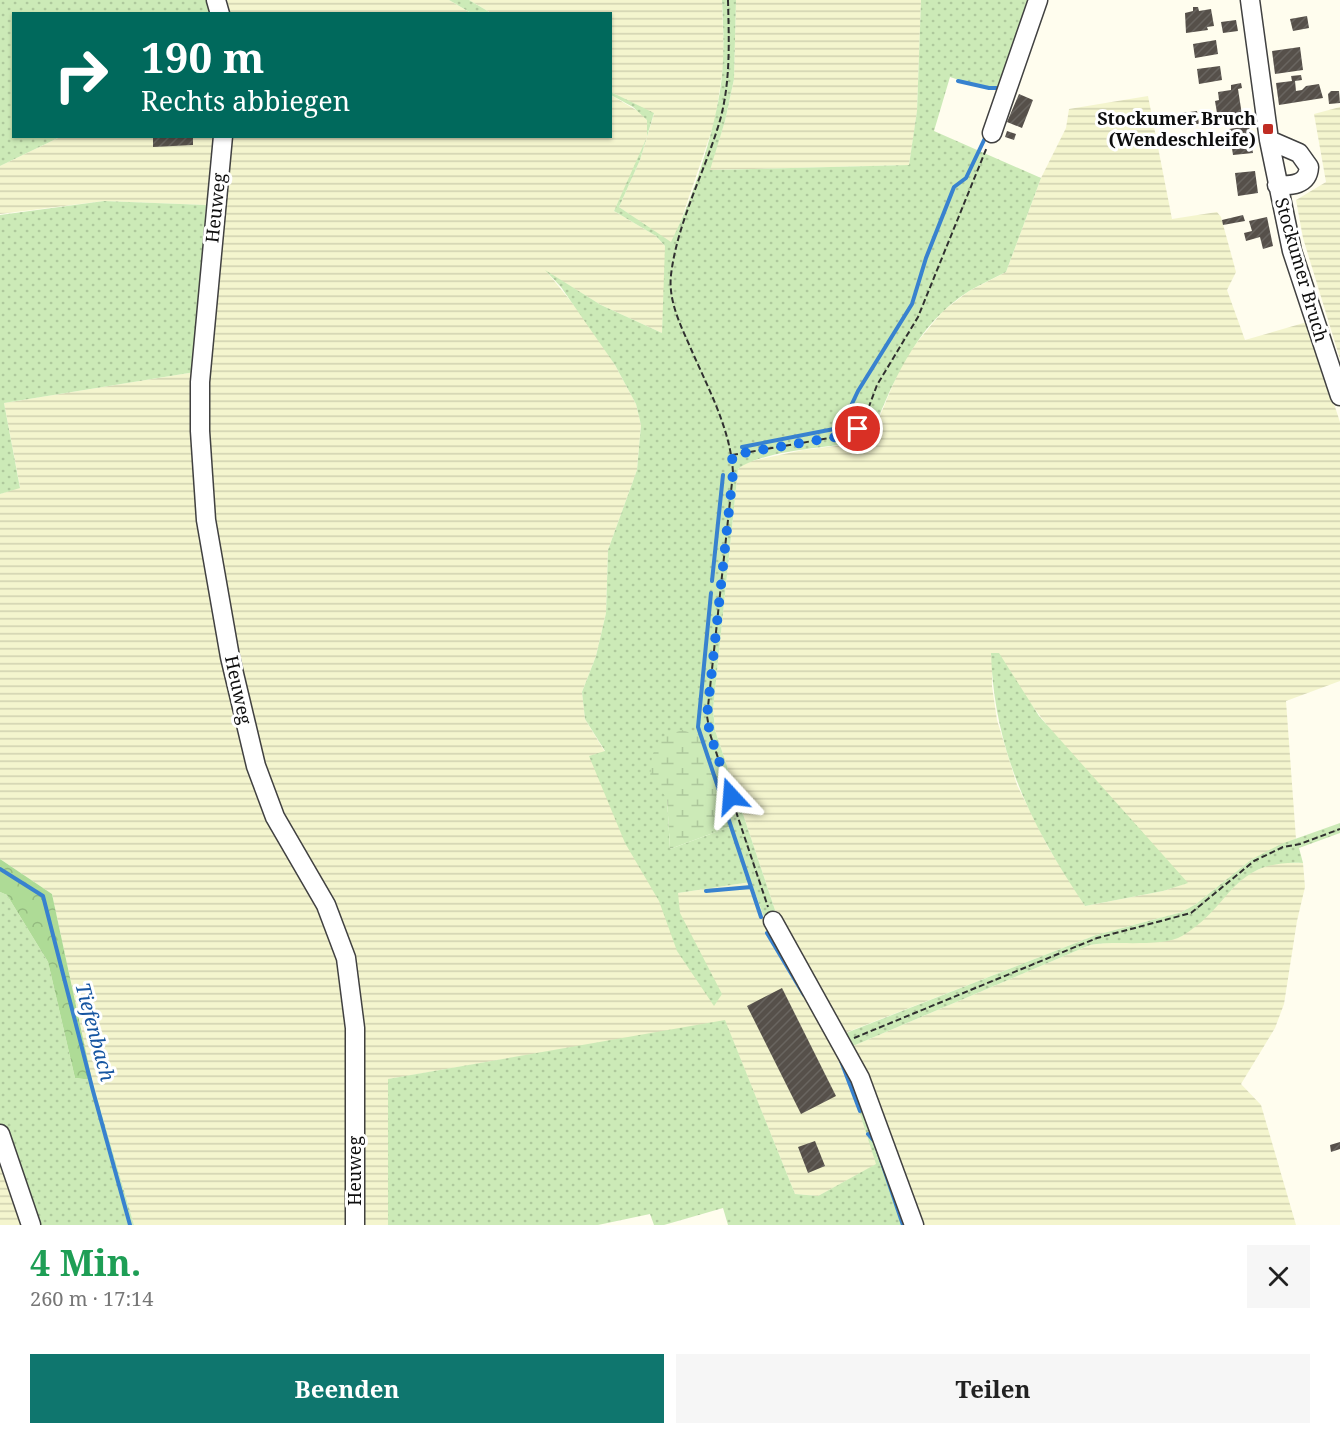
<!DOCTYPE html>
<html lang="de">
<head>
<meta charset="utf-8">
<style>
  body { margin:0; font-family:"Noto Serif",serif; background:#f6f6f6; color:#222; height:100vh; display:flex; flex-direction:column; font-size:22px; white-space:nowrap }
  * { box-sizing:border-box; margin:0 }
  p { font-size:20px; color:#767676 }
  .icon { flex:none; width:33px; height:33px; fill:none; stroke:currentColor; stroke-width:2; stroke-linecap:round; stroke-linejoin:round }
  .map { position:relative; height:1225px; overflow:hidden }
  .drawer { display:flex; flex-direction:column; background:#fff; flex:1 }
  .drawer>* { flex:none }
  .top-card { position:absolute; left:12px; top:12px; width:600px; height:126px; border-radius:0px; box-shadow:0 2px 4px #0004; background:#00695c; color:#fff; overflow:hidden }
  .pin { position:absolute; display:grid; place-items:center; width:51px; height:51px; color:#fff; margin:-26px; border:3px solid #fff; border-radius:50%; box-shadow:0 2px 6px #0007 }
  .me { position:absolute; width:66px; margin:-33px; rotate:341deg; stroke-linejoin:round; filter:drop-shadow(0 0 4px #0008) }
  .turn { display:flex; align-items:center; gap:21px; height:126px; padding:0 30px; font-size:27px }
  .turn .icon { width:78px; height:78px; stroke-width:2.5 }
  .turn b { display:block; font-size:42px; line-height:51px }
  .round { display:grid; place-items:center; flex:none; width:63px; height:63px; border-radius:0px; background:#f6f6f6 }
  .headline { display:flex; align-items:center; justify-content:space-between; height:102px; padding:0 30px }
  h1 { font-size:36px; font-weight:700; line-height:45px; color:#1e9e55 }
  .cta { display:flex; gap:12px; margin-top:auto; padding:12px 30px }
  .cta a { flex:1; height:69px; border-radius:0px; background:#0f766e; color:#fff; font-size:24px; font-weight:700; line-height:69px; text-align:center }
  .cta a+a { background:#f6f6f6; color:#222 }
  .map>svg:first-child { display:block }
  .farmland { fill:url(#farmland-rules); fill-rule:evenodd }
  .grass { fill:url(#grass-dots); fill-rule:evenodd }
  .forest { fill:url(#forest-crowns) }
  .wetland { fill:url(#wetland-marsh) }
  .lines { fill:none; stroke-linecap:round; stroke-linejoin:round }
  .stream { stroke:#3882cf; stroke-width:4 }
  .building { fill:url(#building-hatch) }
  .minor-casing { stroke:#414141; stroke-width:21 }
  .path { stroke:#303030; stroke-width:2; stroke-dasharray:6 3; stroke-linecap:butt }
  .minor { stroke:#fff; stroke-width:18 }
  .route { stroke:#1a73e8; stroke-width:10; stroke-dasharray:0 18 }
  .poi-dot { fill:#c02d23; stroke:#fff; stroke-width:2 }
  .labels { text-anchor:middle; stroke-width:6; stroke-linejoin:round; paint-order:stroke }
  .poi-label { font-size:18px; font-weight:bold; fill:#0e0e0e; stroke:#fff; text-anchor:end }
  .street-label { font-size:18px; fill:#0e0e0e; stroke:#fff }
  .water-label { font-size:20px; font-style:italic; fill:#1555a1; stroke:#fff }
</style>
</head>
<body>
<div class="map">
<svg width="1340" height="1225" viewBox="0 0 1340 1225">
  <defs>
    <pattern id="farmland-rules" width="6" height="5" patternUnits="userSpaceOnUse" patternTransform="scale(1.5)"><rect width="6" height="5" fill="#f4f5ce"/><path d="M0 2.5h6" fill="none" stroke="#d0d1b0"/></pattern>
    <pattern id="grass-dots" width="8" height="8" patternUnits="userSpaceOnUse" patternTransform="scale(1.5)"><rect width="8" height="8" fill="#cceab7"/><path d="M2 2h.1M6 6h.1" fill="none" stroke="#aec89c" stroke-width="1.8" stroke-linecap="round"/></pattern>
    <pattern id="forest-crowns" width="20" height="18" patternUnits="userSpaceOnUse" patternTransform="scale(1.5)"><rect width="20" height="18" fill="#aedb96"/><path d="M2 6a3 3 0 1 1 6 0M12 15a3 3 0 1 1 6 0" fill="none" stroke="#94bb80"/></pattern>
    <pattern id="wetland-marsh" width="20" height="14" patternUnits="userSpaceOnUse" patternTransform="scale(1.5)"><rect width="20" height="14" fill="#cceab7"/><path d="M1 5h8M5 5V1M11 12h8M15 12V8" fill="none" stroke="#aec89c"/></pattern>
    <pattern id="building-hatch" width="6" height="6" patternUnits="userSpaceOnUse" patternTransform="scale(1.5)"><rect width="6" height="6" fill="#56504a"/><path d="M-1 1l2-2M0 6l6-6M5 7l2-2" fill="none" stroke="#696560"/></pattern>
  </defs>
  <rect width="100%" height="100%" fill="#fffdee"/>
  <!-- farmland -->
  <path class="farmland" d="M221,0h228l22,13h-246z
    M469,0h253l2,62 -9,59 -36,105 -8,17 -52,-36 21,-47 14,-46 -43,-22 -1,-78 -119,-1z
    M736,0h185l-4,112 -8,53 -200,5 16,-49 9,-42z
    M611,95l30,18 6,6v18l-12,29 -21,45 42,25 9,10 1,7 -4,80 -61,-28 -54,-33 35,43 33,50 21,39 5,21 -4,45 -29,80 -2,63 -10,43 -14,36 3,27 20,33 -15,4 88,137 73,-11 19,51 71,121 36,110 -59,32 -23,-2 -70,-173 -336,58 -1,146h-30l-8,-269 -74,-146 -49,-184 -24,-195 24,-294 383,-1z
    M1148,96l24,123 45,-7 4,5 15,55 -9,18 18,50 62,-18 33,100v259l-54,20 10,138 -44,20 -56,45 -14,8 -86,23 -251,98 -66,-111 -64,-192 -2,-22 25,-239 9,-7 56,-12 66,-8 33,-79 16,-22 25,-30 26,-20 37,-19 35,-94 25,-50 3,-19zM992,653l71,93 124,137 -24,8 -78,15 -37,-59 -31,-62 -20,-65 -5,-34z
    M1340,107v252l-37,-121 -7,-38 30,-18 -12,-68z
    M60,137h156v19l-10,49 -102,-4 -104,13v-48z
    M195,372l-1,61 55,330 71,140 20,56 7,44 1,222h-214l-42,-145 -40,-186 -52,-35v-365l20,-7 -16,-84z
    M1273,863h30l2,24 -8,34 -13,83 -9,24 -34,56 20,21 35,120h-374l-69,-179 237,-101 29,-4 54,-2 21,-12 52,-52z
    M0,1155l25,70h-25z"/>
  <!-- grass -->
  <path class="grass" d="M0,0h208l1,13 -195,1v122l46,1 -60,29z
    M449,0h20l22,13h-20z
    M722,0h14l-2,79 -9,42 -15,49 199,-5 8,-54 4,-111h108l-27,87 -15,2 -37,-12 -16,54 107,47 -35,94c-12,6 -25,12 -37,19 -54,34 -78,94 -100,151 -32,4 -107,8 -131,27l-25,240 2,21 64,192 67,111 250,-98 86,-23 14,-8 56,-45 29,-15 59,-21v10l-41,15 4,15c-72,-4 -71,44 -121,73 -22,12 -66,4 -92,9l-237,101 69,179h-194l-5,-17 -59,17h-10l-4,-11 -52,11h-210v-146l337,-59 70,174 23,2 58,-32 -35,-110 -71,-121 -19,-51 -73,11 2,20 42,81 -8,12 -37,-55 -18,-50 -34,-58 -36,-87 16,-5 -20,-32 -3,-27 14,-36 10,-43 2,-63 29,-80 4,-45 -5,-21 -21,-39 -54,-78 -16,-17 56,35 61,28 3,-87 -9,-10 -42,-25 33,-74v-17l-14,-13 -22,-12v-3l43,21 -14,47 -21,47 52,35c23,-45 51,-130 52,-182 1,-20 0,-40 -1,-60zM667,798l65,28 -62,23z
    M104,201l102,4 -11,167 -191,31 16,85 -20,6v-279z
    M991,653h8l40,63 149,167 -25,8 -78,15c-54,-80 -91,-155 -94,-253z
    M0,892l7,3 41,67 27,116 17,2 42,145h-109l-25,-70z"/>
  <!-- forest -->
  <path class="forest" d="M0,859l52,35 40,186 -17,-2 -27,-116 -41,-67 -7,-3z"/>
  <!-- wetland -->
  <path class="wetland" d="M682,730l18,6 32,90 -62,23 -3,-51 -17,-20 2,-22 8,-18z"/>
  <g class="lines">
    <!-- stream -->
    <path class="stream" d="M958,81l31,7h11
      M742,447l92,-18 8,-4 16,-34 54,-87 14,-46 28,-71 12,-9 20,-42
      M712,581l11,-106
      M711,593l-13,134 63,190
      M0,869l43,27 50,195 37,134
      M706,891l45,-4
      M767,933l37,62
      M841,1061l19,50
      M868,1134l7,8 28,83"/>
  </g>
  <!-- building -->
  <path class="building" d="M1193,7h5l1,4 12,-2 3,17 -7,1 1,3 -22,3 -1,-20 8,-2z
    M1307,16l2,12 -16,3 -3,-12z
    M1236,20l2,11 -15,2 -2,-11z
    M1216,40l2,14 -23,4 -2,-14z
    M1300,47l3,23 -28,4 -3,-23z
    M1220,66l2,14 -23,4 -2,-15z
    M1301,75l1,5 -7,1 1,10 6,-1 4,-4 13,-2 4,14 -44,7 -3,-22 16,-2 -1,-5z
    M1241,83l1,5 -4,1 4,26 -24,4 -3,-18 4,-1 -1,-8 13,-2v-5z
    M1331,91h8l1,12 -11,1 -1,-10z
    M1019,94l14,6 -11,28 -15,-6z
    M1197,111l2,13h-15l-2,-11z
    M1249,126l4,27 -20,2 -4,-26z
    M1007,131l9,3 -2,6 -9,-3z
    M153,136h40v9l-40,2z
    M1255,171l3,22 -20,3 -3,-23z
    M1243,215l2,6 -22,4 -1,-5z
    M1267,217l6,29 -10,3 -3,-12 -14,4 -2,-8 8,-2 -3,-10z
    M782,988l54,108 -35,18 -54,-108z
    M815,1141l10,25 -17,7 -10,-26z
    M1340,1142v7l-9,3 -1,-7z"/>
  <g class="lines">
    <defs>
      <path id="minor" d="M216,0l4,14
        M1250,0l19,140 23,111 48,145
        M992,133l46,-133
        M223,136l-23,246v49l6,89 24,137 26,109 19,51 51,88 20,53 9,70v197
        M1269,140l30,13 10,14c-1,18 -18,19 -32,18
        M773,921l87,157 54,147
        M0,1134l31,91"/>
    </defs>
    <!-- minor casing -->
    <use href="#minor" class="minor-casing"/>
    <!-- path -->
    <path class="path" d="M728,0c1,43 3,86 -10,127 -15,48 -41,97 -47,148 -3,26 10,51 20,74 17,39 40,81 42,124l-26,243 3,18 58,173
      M732,455l115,-20 11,-6 6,-9 13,-35 41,-68 69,-170
      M854,1038l243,-100 94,-25 63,-52 29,-14 17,-3 40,-15"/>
    <!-- minor -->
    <use href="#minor" class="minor"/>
  </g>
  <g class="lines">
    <!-- route -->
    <path class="route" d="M731,796l-21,-62 -3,-18 26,-243 -1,-18 115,-20 11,-6"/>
  </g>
  <!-- markers -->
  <rect class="poi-dot" x="1262" y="123" width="12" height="12" rx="3"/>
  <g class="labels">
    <!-- poi labels -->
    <g class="poi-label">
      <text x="1256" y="125">Stockumer Bruch<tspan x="1256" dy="21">(Wendeschleife)</tspan></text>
    </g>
    <!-- street labels -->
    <g class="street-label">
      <text transform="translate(216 208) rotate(-84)" y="6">Heuweg</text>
      <text transform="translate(1301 270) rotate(74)" y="6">Stockumer Bruch</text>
      <text transform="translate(238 690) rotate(78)" y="6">Heuweg</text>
      <text transform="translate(355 1171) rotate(-90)" y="6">Heuweg</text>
    </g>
    <!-- water labels -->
    <g class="water-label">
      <text transform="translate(95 1032) rotate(75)" y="7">Tiefenbach</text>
    </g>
  </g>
</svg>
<div class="pin" style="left:858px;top:429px;background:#d93025"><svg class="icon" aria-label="arrive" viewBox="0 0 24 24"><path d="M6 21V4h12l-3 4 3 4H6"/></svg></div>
<svg class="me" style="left:731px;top:796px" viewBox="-20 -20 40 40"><path d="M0-17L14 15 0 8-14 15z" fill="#1a73e8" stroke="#fff" stroke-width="4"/></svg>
<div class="top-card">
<div class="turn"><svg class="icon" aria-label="right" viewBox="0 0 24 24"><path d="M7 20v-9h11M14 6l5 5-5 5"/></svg><div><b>190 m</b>Rechts abbiegen</div></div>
</div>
</div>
<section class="drawer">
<div class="headline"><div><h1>4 Min.</h1><p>260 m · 17:14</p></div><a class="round"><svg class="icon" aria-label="close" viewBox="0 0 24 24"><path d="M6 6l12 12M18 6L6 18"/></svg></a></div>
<div class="cta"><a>Beenden</a><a>Teilen</a></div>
</section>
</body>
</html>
